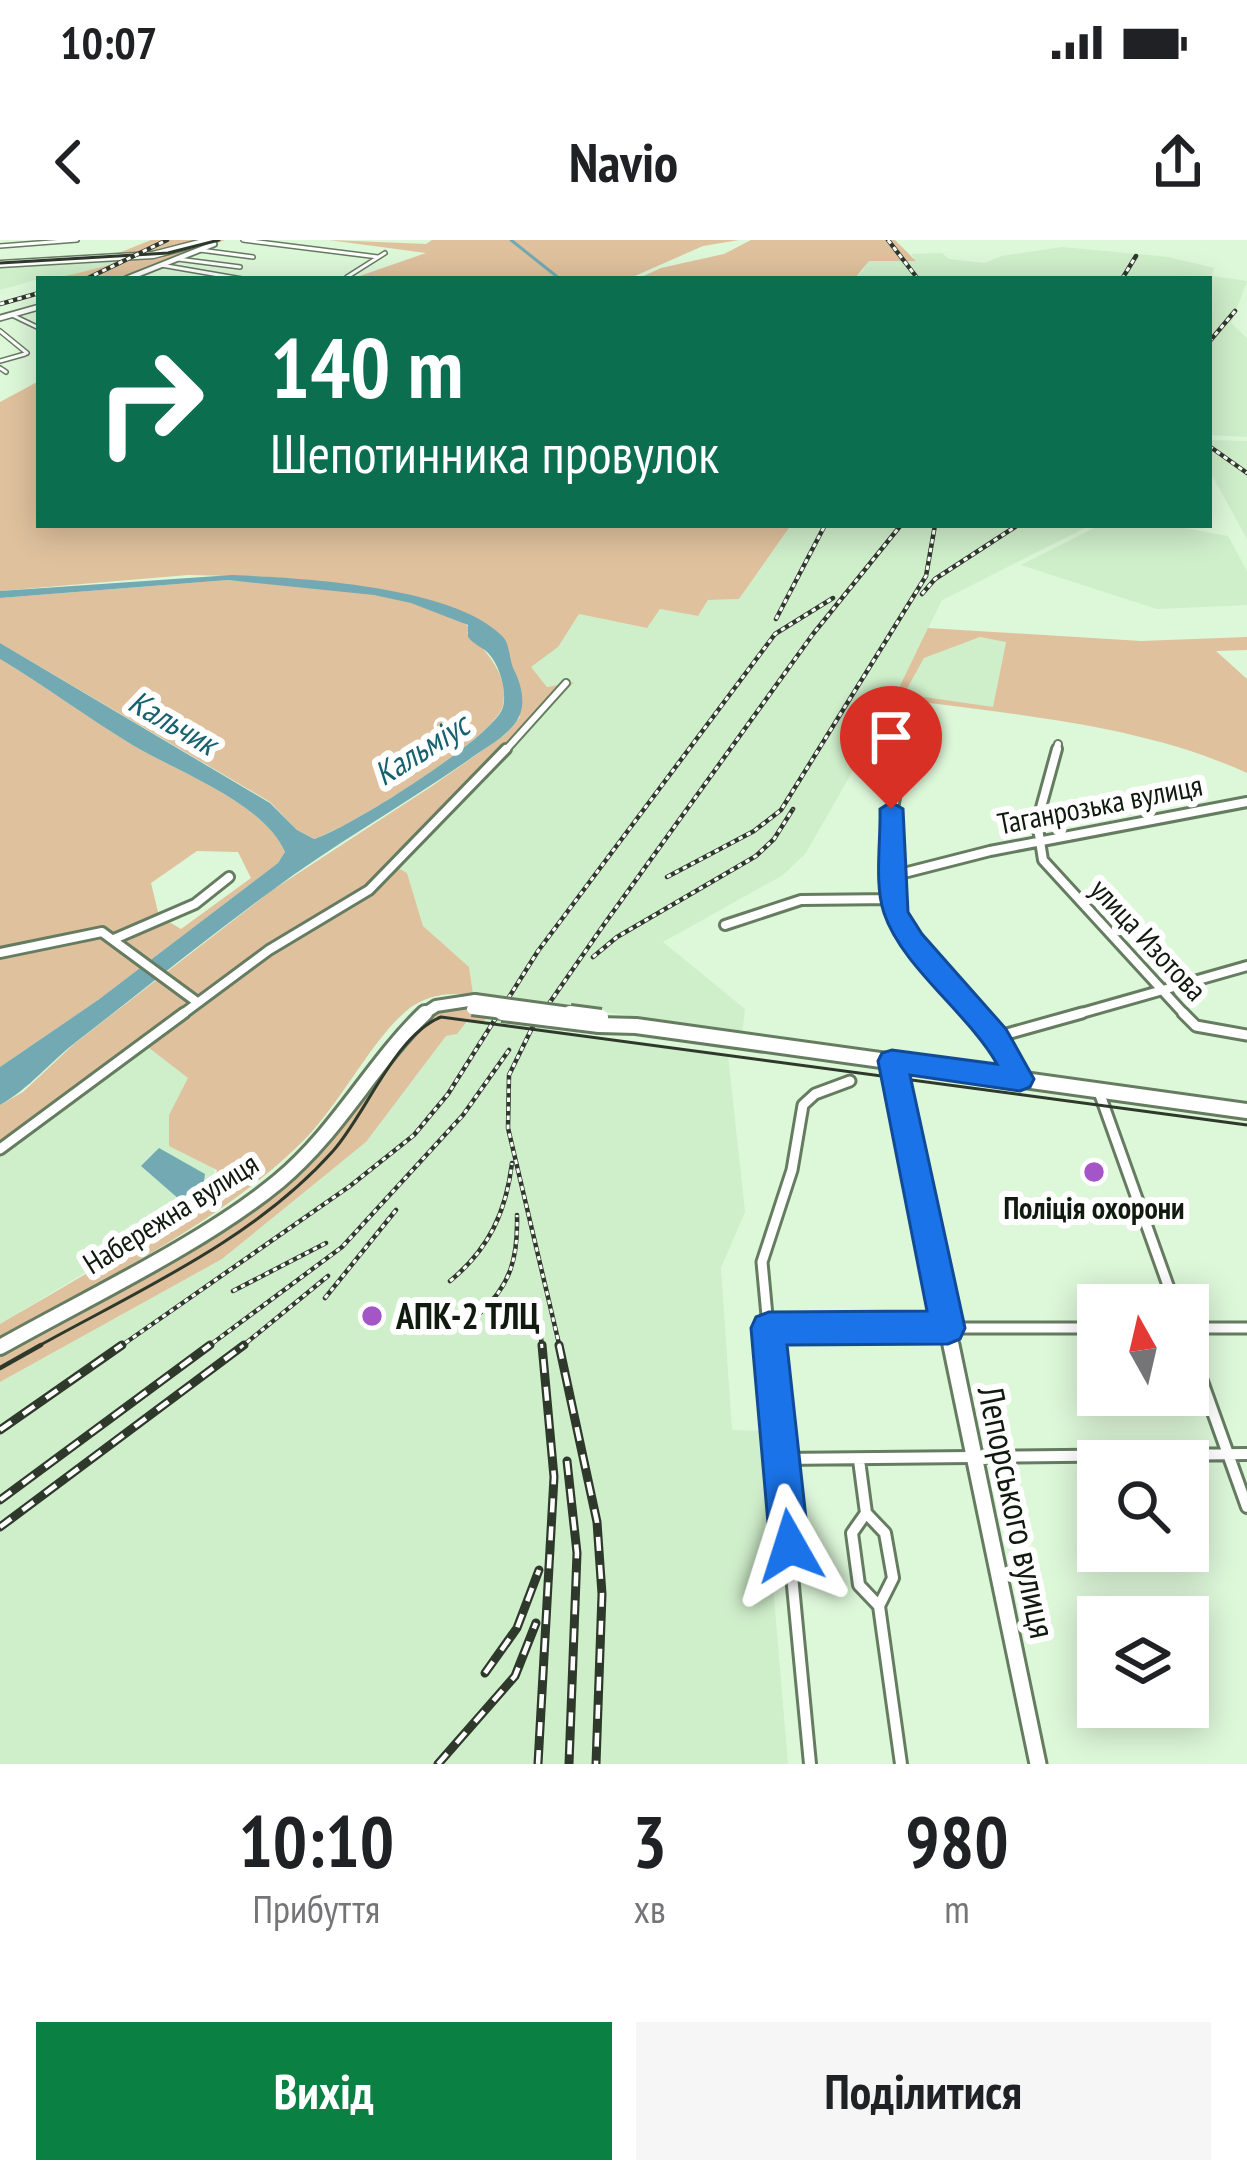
<!DOCTYPE html>
<html lang="uk">
<head>
<meta charset="utf-8">
<style>
  body { margin:0; font-family:"PT Sans Narrow",sans-serif; background:#f6f6f6; color:#202124; height:100vh; display:flex; flex-direction:column; font-size:45px; white-space:nowrap }
  * { box-sizing:border-box; margin:0 }
  p { font-size:39px; color:#757577 }
  .icon { flex:none; width:66px; height:66px; fill:none; stroke:currentColor; stroke-width:2; stroke-linecap:round; stroke-linejoin:round }
  .map { position:relative; height:1524px; overflow:hidden }
  .drawer { display:flex; flex-direction:column; background:#fff; flex:1 }
  .drawer>* { flex:none }
  .guide { position:absolute; left:36px; top:36px; width:1176px; height:252px; border-radius:0px; box-shadow:0 6px 30px #0003; background:#0b6e4f; color:#fff; overflow:hidden }
  .needle { width:78px; rotate:352deg }
  .tools { position:absolute; left:1077px; top:1044px; display:grid; gap:24px }
  .tools a { display:grid; place-items:center; width:132px; height:132px; border-radius:0px; background:#fff; box-shadow:0 6px 30px #0003; font-size:60px }
  .pin { position:absolute; display:grid; place-items:center; width:102px; height:102px; color:#fff; margin:-123px -51px; border-radius:50% 50% 50% 0; rotate:-45deg; box-shadow:0 0 12px #0007 }
  .pin .icon { rotate:45deg }
  .me { position:absolute; width:132px; margin:-66px; rotate:354deg; stroke-linejoin:round; filter:drop-shadow(0 0 9px #0008) }
  .turn { display:flex; align-items:center; gap:42px; height:252px; padding:0 36px; font-size:54px }
  .turn .icon { width:156px; height:156px; stroke-width:2.5 }
  .turn b { display:block; font-size:84px; line-height:102px }
  .eta { display:flex; justify-content:space-evenly; align-items:center; height:204px; text-align:center }
  .eta b { font-size:72px; font-weight:800; line-height:84px }
  .cta { display:flex; gap:24px; margin-top:auto; padding:24px 36px }
  .cta a { flex:1; height:138px; border-radius:0px; background:#0b8043; color:#fff; font-size:48px; font-weight:800; line-height:138px; text-align:center }
  .cta a+a { background:#f6f6f6; color:#202124 }
  .status { display:flex; justify-content:space-between; align-items:center; height:84px; padding:0 60px; background:#fff; direction:ltr }
  .status svg { height:33px; fill:currentColor }
  header { display:flex; justify-content:space-between; align-items:center; height:156px; padding:0 36px; background:#fff; font-size:54px; font-weight:800 }
  .map>svg:first-child { display:block }
  .built { fill:#cfeeca }
  .green { fill:#dfc19d; fill-rule:evenodd }
  .water { fill:#72a9b3 }
  .lines { fill:none; stroke-linecap:round; stroke-linejoin:round }
  .stream { stroke:#72a9b3; stroke-width:3 }
  .minor-far4-casing { stroke:#657c61; stroke-width:6 }
  .minor-far3-casing { stroke:#657c61; stroke-width:10 }
  .minor-far2-casing { stroke:#657c61; stroke-width:14 }
  .minor-far1-casing { stroke:#657c61; stroke-width:15 }
  .minor-casing { stroke:#657c61; stroke-width:16 }
  .tertiary-casing { stroke:#657c61; stroke-width:8 }
  .secondary-far1-casing { stroke:#657c61; stroke-width:18 }
  .secondary-casing { stroke:#657c61; stroke-width:21 }
  .primary-casing { stroke:#657c61; stroke-width:9 }
  .trunk-far1-casing { stroke:#657c61; stroke-width:16 }
  .trunk-casing { stroke:#657c61; stroke-width:20 }
  .minor-far4 { stroke:#fff; stroke-width:3 }
  .minor-far3 { stroke:#fff; stroke-width:6 }
  .minor-far2 { stroke:#fff; stroke-width:8 }
  .minor-far1 { stroke:#fff; stroke-width:9 }
  .minor { stroke:#fff; stroke-width:10 }
  .tertiary { stroke:#fff; stroke-width:4.5 }
  .secondary-far1 { stroke:#fff; stroke-width:12 }
  .secondary { stroke:#fff; stroke-width:15 }
  .primary { stroke:#fff; stroke-width:6 }
  .trunk-far1 { stroke:#fff; stroke-width:10 }
  .trunk { stroke:#fff; stroke-width:14 }
  .tram-far1 { stroke:#2e392b; stroke-width:3 }
  .tram { stroke:#2e392b; stroke-width:4.5 }
  .rail-far1-casing { stroke:#2e392b; stroke-width:4.5 }
  .rail-casing { stroke:#2e392b; stroke-width:9 }
  .rail-far1 { stroke:#fff; stroke-width:3; stroke-dasharray:4.5; stroke-linecap:butt }
  .rail { stroke:#fff; stroke-width:4.5; stroke-dasharray:14; stroke-linecap:butt }
  .trunk-bridge-far1-casing { stroke:#657c61; stroke-width:16; stroke-linecap:butt }
  .trunk-bridge-casing { stroke:#657c61; stroke-width:20; stroke-linecap:butt }
  .trunk-bridge-far1 { stroke:#fff; stroke-width:10 }
  .trunk-bridge { stroke:#fff; stroke-width:14 }
  .route { fill:#1a73e8; stroke:#114b97; stroke-width:3 }
  .poi-dot { fill:#a456c7; stroke:#fff; stroke-width:4.5 }
  .labels { text-anchor:middle; stroke-width:12; stroke-linejoin:round; paint-order:stroke }
  .street-label { font-size:30px; fill:#111a0f; stroke:#fff }
  .poi-label { font-size:30px; font-weight:bold; fill:#111a0f; stroke:#fff }
  .water-label { font-size:33px; font-style:italic; fill:#17626e; stroke:#fff }
  .near-poi-label { font-size:36px; font-weight:bold; fill:#111a0f; stroke:#fff; text-anchor:start }
  .near-street-label { font-size:36px; fill:#111a0f; stroke:#fff }
</style>
</head>
<body>
<div class="status"><b>10:07</b><svg viewBox="0 0 49 12"><path d="M0 12V9h3v3zM5 12V6h3v6zM10 12V3h3v9zM15 12V0h3v12zM26 1h20v11H26zM47 4h2v5h-2z"/></svg></div>
<header><svg class="icon" aria-label="back" viewBox="0 0 24 24"><path d="M15 5l-7 7 7 7"/></svg>Navio<svg class="icon" aria-label="share" viewBox="0 0 24 24"><path d="M12 15V3M7 8l5-5 5 5M5 13v7h14v-7"/></svg></header>
<div class="map">
<svg width="1247" height="1524" viewBox="0 0 1247 1524">
  <rect width="100%" height="100%" fill="#ddf7d9"/>
  <!-- built -->
  <path class="built" d="M1062,7l106,10 46,11 -2,8 35,5 -16,42 16,15v99l-38,-2v-156l-357,-3 10,-4 6,-11 47,-2 -4,-5 31,-1 7,6 35,4 18,-7z
    M125,19l-37,15 -49,5 -39,11v-26z
    M1209,200l38,1v98l-38,-69z
    M791,285h300l-149,75 -48,98 -88,155 -23,22 -120,67 82,67 -3,24 -169,-26 -15,24 170,24 17,157 -24,56 11,162 28,1 28,333h-788v-382l222,-123 144,-117 80,-106 11,-2 11,-14 17,2 13,-25 -25,-3 -4,-27 -46,-41 -16,-53 -10,-4 174,-186 -24,4 -16,-20 26,-20 22,-33 67,14 14,-19 38,7 10,-16 31,-1z
    M1100,285h67l61,11 19,35v34l-90,4 -136,-44z
    M980,397l26,4 -13,67 -90,-14 21,-36z
    M148,806l41,31 -20,38v31l44,19 3,16 -72,56 -144,87v-167z"/>
  <!-- green -->
  <path class="green" d="M151,0h74l-99,39h-81c43,-5 76,-20 117,-27l-46,2z
    M329,0l97,4 6,-4h307l-36,6 -75,33h-277l75,-26z
    M751,0h144l21,21h-47l-15,18h-217l24,-11 63,-14z
    M39,141v144h752l-52,74 -31,1 -10,16 -38,-7 -13,19 -68,-14 -21,33 -27,20 16,20 27,-5 -176,186 9,5 16,53 46,41 4,27c-22,-1 -43,0 -62,13 -39,30 -71,99 -110,136 -84,83 -200,136 -301,196v-15c38,-23 214,-118 217,-154l-48,-24v-31l19,-37 -40,-31 -148,110v-52l23,-13 51,-48 197,-153 161,-105 74,-52 14,-17 -36,-91 -35,-18 -41,-12 -135,-19 -85,-2 -188,16v-189z
    M228,340c67,5 191,6 244,49l-5,4c20,18 42,42 36,72 -5,31 -156,124 -189,134l-17,-9 -27,-28 -270,-159v-45z
    M928,388l213,13 106,-4v13l-31,1 31,28v94c-109,-50 -236,-58 -353,-75zM980,397l26,5 -13,65 -89,-13 20,-36z
    M0,419c45,27 88,59 134,87 44,26 130,57 151,106l-7,11 -180,137 -98,67zM197,611l41,1 13,26 -70,51 -22,-13 -8,-33z
    M449,767l41,5 -6,10 -16,-2 -11,14 -11,2 -80,106 -144,117 -222,123v-27c107,-63 224,-118 316,-202 42,-39 80,-131 133,-146z"/>
  <!-- water -->
  <path class="water" d="M232,335c68,3 223,11 271,62 7,7 6,23 11,33 8,16 13,36 2,52 -12,17 -33,27 -49,39 -65,45 -134,84 -197,131 -66,48 -129,100 -194,150 -27,21 -46,46 -76,63v-38l98,-67 180,-137 7,-11c-21,-49 -107,-80 -151,-106 -46,-28 -89,-60 -134,-87v-16l270,160 27,27 17,9c32,-9 182,-103 189,-132 4,-15 -3,-41 -14,-53 -6,-7 -15,-9 -21,-17v-12l-57,-22 -37,-8 -146,-15 -228,18v-7z
    M159,908l46,26 -1,8 -24,18 -39,-34z"/>
  <g class="lines">
    <!-- stream -->
    <path class="stream" d="M511,0l49,39"/>
    <defs>
      <path id="minor-far4" d="M243,0l135,17
        M0,6l77,-6
        M200,10l53,7
        M178,19l62,8
        M161,25l81,14
        M347,37l38,-24
        M12,75l27,13
        M0,91l27,22
        M0,121l25,-7
        M0,128l6,4"/>
      <path id="minor-far3" d="M504,512l62,-69
        M905,512l13,-47
        M1056,512l2,-8"/>
      <path id="minor-far2" d="M906,509c-34,135 -22,164 68,267
        M1057,509l-20,73 6,38 143,156
        M892,636l98,-25 257,-49
        M725,685l76,-25 92,-1
        M114,699l81,-35 34,-27
        M0,713l102,-21 95,70
        M180,776l89,-66 100,-60 137,-141
        M1071,776l176,-50"/>
      <path id="minor-far1" d="M971,773l48,65
        M1183,773l13,13 51,9
        M996,797l86,-24
        M1099,852l76,213
        M0,909l184,-136
        M769,1088h329
        M1188,1088h59
        M1188,1101l2,7
        M770,1108l-8,-86 30,-92 11,-65 12,-11 35,-13"/>
      <path id="minor" d="M770,1105l40,419
        M1189,1105l58,162
        M781,1219l466,-5
        M859,1220l7,53 19,20 8,45 -14,28
        M866,1273l-14,20 7,52 20,21 22,158"/>
      <path id="tertiary" d="M126,39l88,-35 -4,-4
        M0,78l39,-11"/>
      <path id="secondary-far1" d="M892,821l60,287"/>
      <path id="secondary" d="M951,1105l87,419"/>
      <path id="primary" d="M0,24l153,-9 58,-15"/>
      <path id="trunk-far1" d="M421,776l15,-10 39,-6"/>
      <path id="trunk" d="M599,785l37,1 611,85
        M0,1107c87,-49 204,-104 279,-166 59,-49 93,-117 146,-168"/>
    </defs>
    <!-- minor-far4 casing -->
    <use href="#minor-far4" class="minor-far4-casing"/>
    <!-- minor-far3 casing -->
    <use href="#minor-far3" class="minor-far3-casing"/>
    <!-- minor-far2 casing -->
    <use href="#minor-far2" class="minor-far2-casing"/>
    <!-- minor-far1 casing -->
    <use href="#minor-far1" class="minor-far1-casing"/>
    <!-- minor casing -->
    <use href="#minor" class="minor-casing"/>
    <!-- tertiary casing -->
    <use href="#tertiary" class="tertiary-casing"/>
    <!-- secondary-far1 casing -->
    <use href="#secondary-far1" class="secondary-far1-casing"/>
    <!-- secondary casing -->
    <use href="#secondary" class="secondary-casing"/>
    <!-- primary casing -->
    <use href="#primary" class="primary-casing"/>
    <!-- trunk-far1 casing -->
    <use href="#trunk-far1" class="trunk-far1-casing"/>
    <!-- trunk casing -->
    <use href="#trunk" class="trunk-casing"/>
    <!-- minor-far4 -->
    <use href="#minor-far4" class="minor-far4"/>
    <!-- minor-far3 -->
    <use href="#minor-far3" class="minor-far3"/>
    <!-- minor-far2 -->
    <use href="#minor-far2" class="minor-far2"/>
    <!-- minor-far1 -->
    <use href="#minor-far1" class="minor-far1"/>
    <!-- minor -->
    <use href="#minor" class="minor"/>
    <!-- tertiary -->
    <use href="#tertiary" class="tertiary"/>
    <!-- secondary-far1 -->
    <use href="#secondary-far1" class="secondary-far1"/>
    <!-- secondary -->
    <use href="#secondary" class="secondary"/>
    <!-- primary -->
    <use href="#primary" class="primary"/>
    <!-- trunk-far1 -->
    <use href="#trunk-far1" class="trunk-far1"/>
    <!-- trunk -->
    <use href="#trunk" class="trunk"/>
    <!-- tram-far1 -->
    <path class="tram-far1" d="M0,23l168,-10 51,-13
      M35,1108c102,-57 219,-108 298,-197 33,-37 62,-116 108,-134l806,108"/>
    <!-- tram -->
    <path class="tram" d="M0,1128l41,-23"/>
    <defs>
      <path id="rail-far1" d="M888,0l30,39
        M86,39l81,-39
        M1122,39l14,-23
        M0,64l39,-11
        M1209,102l26,-31
        M1209,206l38,27
        M922,354l13,-15 83,-54
        M776,379l49,-94
        M667,637l87,-46 27,-21 145,-234 9,-51
        M593,717l24,-20 139,-81 18,-17 19,-30
        M450,1041c39,-32 56,-69 62,-118
        M233,1051l93,-48
        M325,1058l71,-88
        M479,1074c32,-29 39,-56 38,-99
        M539,1077l3,31
        M118,1108l232,-162 64,-51 34,-41 90,-143 237,-317 58,-36
        M206,1108l136,-101 121,-132 46,-65
        M240,1108l88,-72
        M560,1108l-52,-220 1,-53 23,-47 73,-105 208,-289 88,-109"/>
      <path id="rail" d="M559,1105l38,177 5,72 -6,170
        M0,1190l122,-85
        M567,1221l10,92 -8,211
        M0,1260l210,-155
        M0,1287l244,-182
        M485,1433l32,-45 22,-58
        M438,1524l77,-88 21,-53
        M538,1524l16,-287 -12,-132"/>
    </defs>
    <!-- rail-far1 casing -->
    <use href="#rail-far1" class="rail-far1-casing"/>
    <!-- rail casing -->
    <use href="#rail" class="rail-casing"/>
    <!-- rail-far1 -->
    <use href="#rail-far1" class="rail-far1"/>
    <!-- rail -->
    <use href="#rail" class="rail"/>
    <defs>
      <path id="trunk-bridge-far1" d="M475,760l117,16
        M472,769l54,7"/>
      <path id="trunk-bridge" d="M502,773l97,12
        M570,773l31,4"/>
    </defs>
    <!-- trunk-bridge-far1 casing -->
    <use href="#trunk-bridge-far1" class="trunk-bridge-far1-casing"/>
    <!-- trunk-bridge casing -->
    <use href="#trunk-bridge" class="trunk-bridge-casing"/>
    <!-- trunk-bridge-far1 -->
    <use href="#trunk-bridge-far1" class="trunk-bridge-far1"/>
    <!-- trunk-bridge -->
    <use href="#trunk-bridge" class="trunk-bridge"/>
  </g>
  <!-- route -->
  <path class="route" d="M891,562l12,7 5,103 14,22 84,95 28,50 -4,8 -10,4 -110,-16 55,253 -5,11 -12,5 -161,1 22,201 -6,14 -13,6 -14,-6 -6,-14 -19,-218 5,-11 13,-5 158,-1 -49,-250 4,-8 10,-3 105,14c-29,-51 -95,-97 -113,-151 -10,-29 -3,-73 -4,-104z"/>
  <!-- markers -->
  <g class="poi-dot">
    <circle cx="1094" cy="932" r="12"/>
    <circle cx="372" cy="1076" r="12"/>
  </g>
  <g class="labels">
    <!-- street labels -->
    <g class="street-label">
      <text transform="translate(1100 565) rotate(-11)" y="10">Таганрозька вулиця</text>
      <text transform="translate(1148 700) rotate(47)" y="10">улица Изотова</text>
      <text transform="translate(171 974) rotate(-32)" y="10">Набережна вулиця</text>
    </g>
    <!-- poi labels -->
    <g class="poi-label">
      <text x="1094" y="979">Поліція охорони</text>
    </g>
    <!-- water labels -->
    <g class="water-label">
      <text transform="translate(173 482) rotate(30)" y="12">Кальчик</text>
      <text transform="translate(421 509) rotate(-32)" y="12">Кальміус</text>
    </g>
    <!-- near-poi labels -->
    <g class="near-poi-label">
      <text x="396" y="1089">АПК-2 ТЛЦ</text>
    </g>
    <!-- near-street labels -->
    <g class="near-street-label">
      <text transform="translate(1017 1272) rotate(78)" y="13">Лепорського вулиця</text>
    </g>
  </g>
</svg>
<div class="tools">
<a><svg class="needle" viewBox="-14 -14 28 28"><path d="M0-13l5 13h-10z" fill="#e53935"/><path d="M0 13l5-13h-10z" fill="#757577"/></svg></a>
<a><svg class="icon" aria-label="search" viewBox="0 0 24 24"><circle cx="10" cy="10" r="6"/><path d="M15 15l6 6"/></svg></a>
<a><svg class="icon" aria-label="layers" viewBox="0 0 24 24"><path d="M12 4l9 5-9 5-9-5zM3 14l9 5 9-5"/></svg></a>
</div>
<div class="pin" style="left:891px;top:569px;background:#d93025"><svg class="icon" aria-label="arrive" viewBox="0 0 24 24"><path d="M6 21V4h12l-3 4 3 4H6"/></svg></div>
<svg class="me" style="left:790px;top:1306px" viewBox="-20 -20 40 40"><path d="M0-17L14 15 0 8-14 15z" fill="#1a73e8" stroke="#fff" stroke-width="4"/></svg>
<div class="guide">
<div class="turn"><svg class="icon" aria-label="right" viewBox="0 0 24 24"><path d="M7 20v-9h11M14 6l5 5-5 5"/></svg><div><b>140 m</b>Шепотинника провулок</div></div>
</div>
</div>
<section class="drawer">
<div class="eta">
<div><b>10:10</b><p>Прибуття</p></div>
<div><b>3</b><p>хв</p></div>
<div><b>980</b><p>m</p></div>
</div>
<div class="cta"><a>Вихід</a><a>Поділитися</a></div>
</section>
</body>
</html>
